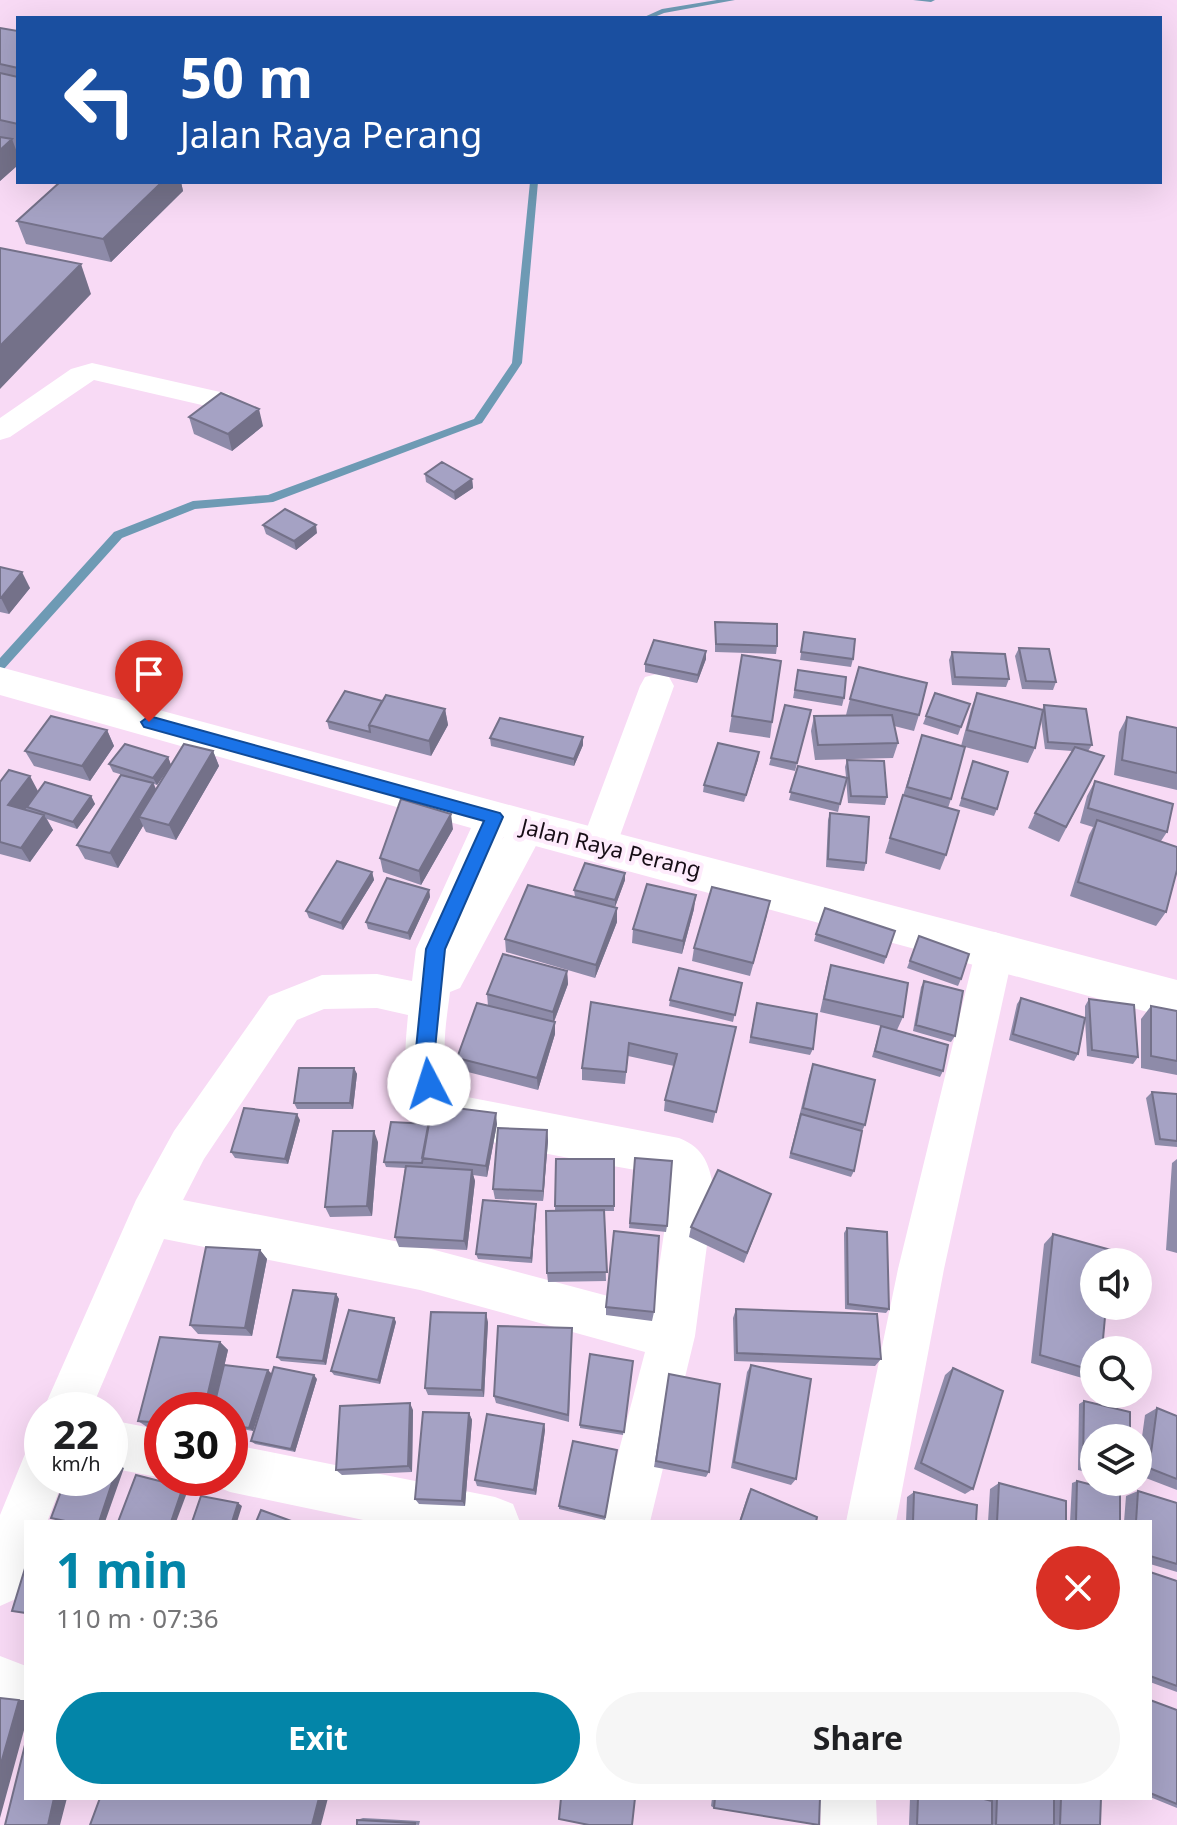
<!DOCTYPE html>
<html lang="en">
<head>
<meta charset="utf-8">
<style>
  body { margin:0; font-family:"Noto Sans",sans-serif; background:#f6f6f6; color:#202124; height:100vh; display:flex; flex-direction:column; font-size:30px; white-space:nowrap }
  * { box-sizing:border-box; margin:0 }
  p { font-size:26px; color:#757577 }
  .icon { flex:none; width:44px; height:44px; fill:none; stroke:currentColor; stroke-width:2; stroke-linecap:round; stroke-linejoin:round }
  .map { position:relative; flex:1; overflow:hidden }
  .details { position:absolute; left:24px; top:1520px; width:1128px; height:280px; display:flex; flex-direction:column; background:#fff; border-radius:0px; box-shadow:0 8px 32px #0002 }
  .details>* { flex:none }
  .banner { position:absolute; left:16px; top:16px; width:1146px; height:168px; border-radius:0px; box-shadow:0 8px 32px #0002; background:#1a4fa0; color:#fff; overflow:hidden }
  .buttons { position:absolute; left:1080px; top:1248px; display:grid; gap:16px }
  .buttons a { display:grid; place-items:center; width:72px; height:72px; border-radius:50%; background:#fff; box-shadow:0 8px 32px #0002; font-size:40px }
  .speed { position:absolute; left:24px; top:1392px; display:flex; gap:16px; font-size:40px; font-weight:700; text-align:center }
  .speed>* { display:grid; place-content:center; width:104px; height:104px; border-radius:50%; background:#fff; box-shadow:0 8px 32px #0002; line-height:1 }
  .speed small { font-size:20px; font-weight:400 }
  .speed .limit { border:12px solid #d22; background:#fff; color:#111 }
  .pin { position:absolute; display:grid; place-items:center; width:68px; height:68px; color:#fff; margin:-82px -34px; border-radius:50% 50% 50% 0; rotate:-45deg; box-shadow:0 0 8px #0007 }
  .pin .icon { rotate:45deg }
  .me { position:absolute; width:88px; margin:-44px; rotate:355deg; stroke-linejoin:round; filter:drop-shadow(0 0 6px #0008) }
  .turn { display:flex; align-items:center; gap:28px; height:168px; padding:0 32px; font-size:36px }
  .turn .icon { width:104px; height:104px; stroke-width:2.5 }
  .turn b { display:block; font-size:56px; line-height:68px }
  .round { display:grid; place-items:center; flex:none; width:84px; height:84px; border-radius:42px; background:#f6f6f6 }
  .headline { display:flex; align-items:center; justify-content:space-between; height:136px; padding:0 32px }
  h1 { font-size:48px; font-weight:700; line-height:60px; color:#0385a8 }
  .button { display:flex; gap:16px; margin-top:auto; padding:16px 32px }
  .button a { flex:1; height:92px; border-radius:48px; background:#0385a8; color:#fff; font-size:32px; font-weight:700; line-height:92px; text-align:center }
  .button a+a { background:#f6f6f6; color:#202124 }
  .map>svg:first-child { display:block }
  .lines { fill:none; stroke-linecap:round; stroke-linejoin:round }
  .stream { fill:#6e9ab4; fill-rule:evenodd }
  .street { fill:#fff; fill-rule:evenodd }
  .secondary { fill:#fff; fill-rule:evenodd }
  .wall { fill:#8e8ba9 }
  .shaded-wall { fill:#747189 }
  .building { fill:#a5a2c4; stroke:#747189; stroke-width:2 }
  .route { fill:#1a73e8; stroke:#114b97; stroke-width:2 }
  .labels { text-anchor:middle; stroke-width:8; stroke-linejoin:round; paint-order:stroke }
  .street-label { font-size:22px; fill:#170d16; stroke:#feebfc }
</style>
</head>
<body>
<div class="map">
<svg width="1177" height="1825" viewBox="0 0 1177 1825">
  <rect width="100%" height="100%" fill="#f8daf5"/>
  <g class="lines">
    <!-- stream -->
    <path class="stream" d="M717,0h18l-71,13 -12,5h-10l20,-9z
      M913,0h22l-4,2z
      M530,182h8l-16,181 -40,60 -209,79 -78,7 -73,29 -118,131 -4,1v-12l114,-126 79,-31 75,-6 206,-76 38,-56z"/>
    <!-- street -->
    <path class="street" d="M92,363l137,31 4,6 -4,6 -10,3 -125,-29 -84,57 -10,3v-22l71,-49z
      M657,674l12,3 5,9 -57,158 -5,10 -13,5 -13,-5 -5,-10 59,-158 5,-9z
      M494,803l13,4 5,10 -10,23 13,-23 13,-5 13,5 5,10 -86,161 -10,4c-3,27 -17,95 17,105l212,41c26,10 31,28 35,54l-19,144 -45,186h-50l45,-170 -225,-62 -256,-51 -73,171h-48l93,-210 38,-69 95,-135 53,-21 55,-1 35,7 4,-32 60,-132 5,-10zM377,1008l31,7c-3,35 -8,70 16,100 20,26 201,52 243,61l3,16 -17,116 -233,-62 -237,-46 21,-41 93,-139 27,-11z
      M995,932l14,5 5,12 -70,320 -48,253h-50l52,-253 78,-320 5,-12z
      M110,1420l52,10 1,48 -53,-10z
      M230,1444l265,53 18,7 7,18h-147l-143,-30 -17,-7 -3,-7h20z
      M42,1446v32h22l-17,44h-21v57l-8,19 -18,8v-91l25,-61z
      M0,1656l26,10v54l-26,-10z
      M820,1798h56l1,27h-56z"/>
    <!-- secondary -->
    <path class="secondary" d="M0,667l528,143 649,170v40l-649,-176 -528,-149z"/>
  </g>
  <!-- wall -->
  <path class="wall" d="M0,28l18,3v120l-2,-1 2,5v10l-18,16z
    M60,182h121l2,9 -72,71 -85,-18 -9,-23z
    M189,417l74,9 -31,25 -38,-17z
    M425,474l47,5 1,9 -18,12 -29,-18z
    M263,525l54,8 -21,17 -30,-16z
    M0,567l30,21 -21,26 -9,-2z
    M715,622l62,24 -1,8 -61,-2z
    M804,632l49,27 -2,8 -51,-7z
    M1019,648l37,34 -3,8 -31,-1 -7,-33z
    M706,651v8l-9,24 -52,-11v-8z
    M952,652l57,27 -3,8 -54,-2 -3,-25z
    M742,655l30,67 -2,16 -41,-6z
    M798,670l46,28 -2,8 -49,-8z
    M935,693l35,11 -12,31 -35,-11z
    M977,693l65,17 2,-5 48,40 -4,6 16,5 -45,86 -31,-14 7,-15 37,-62 -27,-2 -4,-30 -6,29 -7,15 -67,-17 10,-37z
    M850,699l69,16 -5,16 -20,-5 4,17 -5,15 -78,2 -4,-29 3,-15 35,-1h-3z
    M382,701l63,8 3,16 -17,31 -102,-27 -2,-8z
    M811,710l-16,61 -26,-6 2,-7z
    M1127,717l50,11v62l-63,-15 5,-43z
    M107,730l7,16 -24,35 -56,-15 -9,-15z
    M922,735l29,64 -3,9 -2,47 -6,15 -55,-17z
    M583,737v8l-9,21 -83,-20 -1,-8z
    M213,751l6,15 -43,74 -30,-8 -3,-6 -25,42 -33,-9 -8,-14 59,-66 -23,-7 -4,-8 59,-7 3,8 -14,20 -3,-1 2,5z
    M759,752l-15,50 -41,-10 1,-7z
    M847,760l40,37 -2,8 -37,-2 -2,-25 -8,34 -49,-12 9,-34 48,11 -1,-10z
    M973,761l24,48 -3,7 -35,-10z
    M1095,781l72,51 -6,9 5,71 -10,14 -86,-30 19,-61 4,-8 -13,-4 7,-27z
    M0,782l38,9 53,5 4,8 -18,25 -30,-10 6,11 -23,32 -30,-8z
    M830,813l36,50 -2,8 -38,-4 2,-47z
    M453,829l-32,56 -38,-13 -3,-14z
    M372,872l2,8 -31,50 -34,-12 -3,-7z
    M625,873v7l-10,27 -40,-10 -1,-7z
    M429,890l1,7 -20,43 -42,-11 -2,-7z
    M617,908v14l-22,56 -89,-26 -1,-13z
    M694,909l-12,45 -50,-11 1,-14z
    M767,915l-17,61 -58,-15 2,-13z
    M895,931l-11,33 -70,-23 2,-7z
    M919,936l42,43 -3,7 -51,-18z
    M831,965l72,52 -6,13 46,41 -3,6 -68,-20 9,-31 -61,-14 7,-33z
    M567,971l1,13 -14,38 1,12 -17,56 -78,-20 -3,-12 31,-52 -1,-12z
    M924,981l31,55 -4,6 -38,-11 8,-44z
    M742,983l-9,39 -64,-16 1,-6z
    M1021,998l64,20v-12l4,-7 49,58 -5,7 -46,-8 -2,-38 -7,36 -4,7 -65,-21 8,-36z
    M591,1002l145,25 -23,96 -49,-12 1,-11 9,-34 -46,-10 -3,28 -43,-4v-12z
    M757,1003l56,46 -3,6 -61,-12z
    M1151,1006l26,5v64l-36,-7v-49z
    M813,1064l52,61 -3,6 -8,40 -3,6 -62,-19 20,-82z
    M354,1068l3,6 -4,35h-56l-3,-6z
    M1152,1092l25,2v53l-22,-2 -9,-47z
    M300,1120l-12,44 -53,-6 -4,-6z
    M429,1124h68l-10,53 -14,-2 2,6 -8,69 -68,-3 -4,-10 10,-69 -19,-1 -2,-5z
    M547,1130l1,11 -5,60 -48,-2 -2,-10z
    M378,1142l-6,74 -42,1 -5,-10z
    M635,1158l32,68 -1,6 -37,-4z
    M556,1159h58v52h-10l2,70 -58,1 -1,-9 8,-62z
    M1177,1159v94l-11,-3 6,-87z
    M771,1194l-27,69 -55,-26 2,-10z
    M536,1209l-4,54 -54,-4 -2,-5z
    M847,1228l42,81 -3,4 -41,-4 -1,-76z
    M1053,1234l41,116v27l-5,3 -58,-17 13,-119z
    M260,1250l7,9 -15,77 -54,-2 -8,-9z
    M336,1294l3,5 -13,66 -45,-4 -4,-4z
    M606,1307l48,5 -2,9 -46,-6z
    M736,1309l145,50 -6,7 -141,-5 -1,-43z
    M394,1318l2,4 -16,62 -46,-9 -3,-4z
    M488,1322l-4,75 -56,-2 -3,-7z
    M572,1336l-3,86 -73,-19 -2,-7z
    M220,1342l8,8 -8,34 52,-10 -19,57 -23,-4v-17h-68v18l-15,-1 -9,-6z
    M633,1361l-10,74 -43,-7v-3z
    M751,1365l45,114 -5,6 -60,-17 16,-96z
    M953,1368l20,121 -8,5 -51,-25 31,-94z
    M669,1374l40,98 -3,5 -52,-10z
    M317,1379l-22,73 -40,-8 -4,-3z
    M1084,1401l10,37v36l-16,-4 1,-66z
    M1157,1408l20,8v74l-39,-15v-9l7,-51z
    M413,1410l-1,62 -70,3 -6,-5z
    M469,1413l3,7 -7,86 -46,-2 -4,-5z
    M544,1424l1,6 -9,65 -59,-9 -2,-6z
    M617,1450l-12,70 -46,-11v-3z
    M1077,1481l43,41h-50l2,-39z
    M999,1483l67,39h-78l2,-33z
    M751,1489l65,33h-77l9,-28z
    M1138,1491l39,12v69l-27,-8v-42h-26l2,-26z
    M914,1492l62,30h-70l1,-25z
    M1150,1572l27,9v111l-27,-10z
    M1150,1700l27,10v98l-27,-11z
    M712,1798h108l-106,10 -3,-2z
    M910,1798h70l6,2 1,-2h67v20l1,-20h46l-1,27h-191z
    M363,1818l57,3 -1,4 -62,-5z"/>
  <!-- shaded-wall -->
  <path class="shaded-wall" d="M12,139l6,16v10l-18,16v-31z
    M162,182h19l2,9 -72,71 -8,-23z
    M81,264l10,30 -91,95v-43z
    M259,409l4,17 -31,25 -4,-17z
    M472,479l1,9 -18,12 -1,-8z
    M316,525l1,8 -21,17 -2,-9z
    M22,572l8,16 -21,26 -8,-16z
    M706,651v8l-9,24 1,-8z
    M445,709l3,16 -17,31 -2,-15z
    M107,730l7,16 -24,35 -8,-15z
    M583,737v8l-9,21v-7z
    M213,751l6,15 -43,74 -7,-15z
    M759,752l-1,8 -14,42 2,-7z
    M168,757l3,8 -14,20 -4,-7z
    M30,776l8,15 -20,29 -10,-15z
    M153,783l7,15 -21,19 4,9 -25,42 -8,-15z
    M91,796l4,8 -18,25 -4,-7z
    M451,814l2,15 -32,56 -2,-14z
    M44,815l9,15 -23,32 -9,-14z
    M372,872l2,8 -31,50 -2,-7z
    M625,873v7l-10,27v-7z
    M429,890l1,7 -20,43 -2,-7z
    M696,895l-2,14 -12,45 1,-13z
    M617,908v14l-22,56 1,-13z
    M567,971l1,13 -15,40v-12z
    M555,1022v12l-17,56 -1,-12z
    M354,1068l3,6 -4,35 -3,-6z
    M496,1113l1,11 -10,53 -1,-11z
    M297,1114l3,6 -12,44 -3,-5z
    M547,1130l1,11 -5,60v-10z
    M374,1131l4,11 -6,74 -5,-10z
    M472,1170l3,11 -8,69 -3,-9z
    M536,1204v5l-4,54 -1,-5z
    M260,1250l7,9 -15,77 -7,-8z
    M336,1294l3,5 -13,66 -3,-4z
    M486,1313l2,9 -4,75 -2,-7z
    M394,1318l2,4 -16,62 -2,-4z
    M220,1342l8,8 -14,60h-10z
    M268,1370l4,4 -19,57 -4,-3z
    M314,1375l3,4 -22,73 -4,-3z
    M410,1403l3,7 -1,62 -4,-6z
    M469,1413l3,7 -7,86 -3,-5z
    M544,1424l1,6 -9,65 -2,-5z
    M118,1465l6,3 -19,54h-6z
    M183,1487l5,3 -12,32h-5z
    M238,1503l4,3 -5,16h-5z
    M19,1700h7v23l-26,95v-51z
    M54,1798h13l-7,27h-12z
    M319,1798h9l-7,27h-9z"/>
  <!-- building -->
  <path class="building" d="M0,28l18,3v37l-18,-4z
    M0,73l18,4v47l-18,-4z
    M0,137l12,2 -12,11z
    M60,182h102l-59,57 -86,-18z
    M0,248l81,16 -81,82z
    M221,393l38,16 -31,25 -39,-17z
    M442,462l30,17 -18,13 -29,-18z
    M285,509l31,16 -22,16 -31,-16z
    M0,567l22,5 -21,26h-1z
    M715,622l62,2v22l-61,-2z
    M804,632l51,7 -2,20 -52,-7z
    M654,640l52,11 -8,24 -53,-11z
    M1019,648l30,1 7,33 -30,-1z
    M952,652l53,2 4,25 -54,-2z
    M742,655l39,6 -9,61 -40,-6z
    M859,667l68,16 -8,32 -69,-16z
    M798,670l48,7 -2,21 -49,-8z
    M345,691l37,10 -13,24 1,7 -43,-11z
    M935,693l35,11 -9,23 -35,-11z
    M977,693l66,17 -8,38 -68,-18z
    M386,695l59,14 -16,32 -60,-16z
    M785,705l26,5 -14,53 -26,-5z
    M1044,705l42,4 6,36 -44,-3z
    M892,715l6,28 -80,2 -4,-29z
    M51,716l56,14 -25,36 -57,-15z
    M1127,717l50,11v45l-55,-13z
    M500,718l83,19 -9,22 -84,-21z
    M922,735l43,12 -14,52 -44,-12z
    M718,743l41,9 -13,43 -42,-10z
    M125,744l43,13 -15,21 -44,-14z
    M184,744l29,7 -44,74 -30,-8z
    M1075,747l29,9 -38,71 -31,-14z
    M847,760l37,1 3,36 -36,-1z
    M973,761l35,11 -11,37 -35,-11z
    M798,766l49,12 -7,26 -50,-12z
    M9,770l21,6 -22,29 36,10 -23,33 -21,-6v-60z
    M121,775l32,8 -43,70 -33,-8z
    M1095,781l78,23 -6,28 -79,-24z
    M45,782l46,14 -18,26 -46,-15z
    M903,795l56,16 -13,44 -56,-17z
    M401,799l50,15 -32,57 -39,-13z
    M830,813l39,4 -3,46 -38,-4z
    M1097,820l80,27v23l-11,42 -88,-30z
    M337,861l35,11 -31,51 -35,-12z
    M585,863l40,10 -10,27 -41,-10z
    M387,878l42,12 -21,43 -42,-11z
    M647,884l49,11 -13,46 -50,-12z
    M528,885l89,23 -21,57 -91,-26z
    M712,887l58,14 -17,62 -59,-15z
    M825,908l70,23 -9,26 -70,-23z
    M919,936l50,18 -8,25 -51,-18z
    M503,954l64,17 -14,41 -66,-18z
    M831,965l77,18 -5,34 -79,-18z
    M679,968l63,15 -7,32 -65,-15z
    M924,981l39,10 -8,45 -39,-11z
    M1021,998l64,20 -7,36 -65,-20z
    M1089,999l45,6 4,52 -46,-7z
    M591,1002l145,25 -20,85 -51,-12 12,-46 -48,-11 -3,29 -44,-4z
    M477,1003l78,19 -18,56 -80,-20z
    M757,1003l60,11 -4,35 -62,-12z
    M1151,1006l26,5v50l-26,-5z
    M881,1026l67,19 -5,26 -68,-20z
    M813,1064l62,16 -10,45 -62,-17z
    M299,1068h55l-4,35h-56z
    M1152,1092l25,2v47l-17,-2z
    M432,1105l64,8 -10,53 -64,-8z
    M244,1108l53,6 -12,45 -54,-7z
    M801,1114l61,17 -8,40 -63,-18z
    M391,1122l38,2 -7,39 -38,-1z
    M498,1128l49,2 -4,61 -50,-2z
    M333,1131h41l-7,75 -42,1z
    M635,1158l37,3 -5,65 -37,-3z
    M556,1159h58v47h-59z
    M406,1166l66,4 -8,71 -69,-4z
    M718,1170l53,24 -24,59 -56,-26z
    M483,1200l53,4 -5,54 -55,-4z
    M604,1210l3,62 -60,1 -1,-62z
    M847,1228l40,4 2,77 -41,-5z
    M614,1231l45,5 -5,76 -48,-5z
    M1053,1234l58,16 -1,12h-16v44h12l-4,44h-8v21l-54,-16z
    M206,1247l54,3 -15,78 -55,-3z
    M293,1290l43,4 -13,67 -46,-4z
    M736,1309l141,5 4,45 -144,-6z
    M349,1310l45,8 -16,62 -47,-9z
    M431,1312l55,1 -4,77 -57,-2z
    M498,1326l74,2 -4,87 -74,-19z
    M160,1337l60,5 -16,68h-42v13l-24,-2z
    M590,1354l43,7 -9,71 -44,-7z
    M224,1365l44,5 -19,58 -19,-3v-15h-17z
    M751,1365l60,14 -15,100 -62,-17z
    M274,1367l40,8 -23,74 -40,-8z
    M953,1368l50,23 -30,98 -52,-26z
    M669,1374l51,10 -11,88 -53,-11z
    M1084,1401l46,11v26h-36v32l-11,-3z
    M410,1403l-2,63 -72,4 4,-64z
    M1157,1408l20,8v63l-28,-11z
    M423,1412l46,1 -7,88 -47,-2z
    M487,1414l57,10 -10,66 -59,-10z
    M573,1441l44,9 -12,67 -46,-11z
    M110,1463l8,2 -19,57h-29l-19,-4 15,-40h44z
    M136,1475l47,12 -12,35h-53z
    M1077,1481l43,11v30h-44z
    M999,1483l67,18v21h-69z
    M751,1489l66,28 -1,5h-76z
    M1138,1491l39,12v61l-27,-8v-34h-14z
    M914,1492l63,13 -1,17h-63z
    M201,1496l37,7 -6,19h-40z
    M261,1510l33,12h-38z
    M26,1565v48l-14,-2z
    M1150,1572l27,9v105l-27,-10z
    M0,1698l19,2 -19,67z
    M1150,1700l27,10v94l-27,-11z
    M26,1741v57h28l-6,27h-43z
    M100,1798h219l-7,27h-222z
    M561,1798h74l-3,27h-43l-30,-6z
    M715,1798h105l-1,27 -105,-17z
    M918,1798h62l12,3v24h-75z
    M997,1798h57v27h-58z
    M1061,1798h40l-1,27h-40z
    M357,1820l58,3v2h-58z"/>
  <!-- route -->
  <path class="route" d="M149,716l351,97 3,4 -58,132 -12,120 6,15 -3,7 -7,2 -7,-2 -8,-22 12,-120 58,-128 -340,-94 -3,-5z"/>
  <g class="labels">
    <!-- street labels -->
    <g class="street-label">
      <text transform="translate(611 848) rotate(14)" y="8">Jalan Raya Perang</text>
    </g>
  </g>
</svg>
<div class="buttons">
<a><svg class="icon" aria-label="sound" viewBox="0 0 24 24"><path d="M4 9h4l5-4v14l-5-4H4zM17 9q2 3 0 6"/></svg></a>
<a><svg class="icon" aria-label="search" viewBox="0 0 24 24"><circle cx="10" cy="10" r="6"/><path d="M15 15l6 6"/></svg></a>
<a><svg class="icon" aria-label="layers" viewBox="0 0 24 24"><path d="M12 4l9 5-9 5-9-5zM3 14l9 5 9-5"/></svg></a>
</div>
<div class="speed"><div>22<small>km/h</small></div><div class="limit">30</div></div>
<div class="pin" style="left:149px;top:722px;background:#d93025"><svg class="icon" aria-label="arrive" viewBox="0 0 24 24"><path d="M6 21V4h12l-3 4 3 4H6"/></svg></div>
<svg class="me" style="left:429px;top:1084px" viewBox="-20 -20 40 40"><circle r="19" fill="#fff"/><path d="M0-13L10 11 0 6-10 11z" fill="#1a73e8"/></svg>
<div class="banner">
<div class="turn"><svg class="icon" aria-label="left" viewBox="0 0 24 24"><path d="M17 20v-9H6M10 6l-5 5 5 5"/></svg><div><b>50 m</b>Jalan Raya Perang</div></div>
</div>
<section class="details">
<div class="headline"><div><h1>1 min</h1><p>110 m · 07:36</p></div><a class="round" style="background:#d93025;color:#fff"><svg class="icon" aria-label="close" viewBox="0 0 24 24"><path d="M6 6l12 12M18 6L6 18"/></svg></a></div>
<div class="button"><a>Exit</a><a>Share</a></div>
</section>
</div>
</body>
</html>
